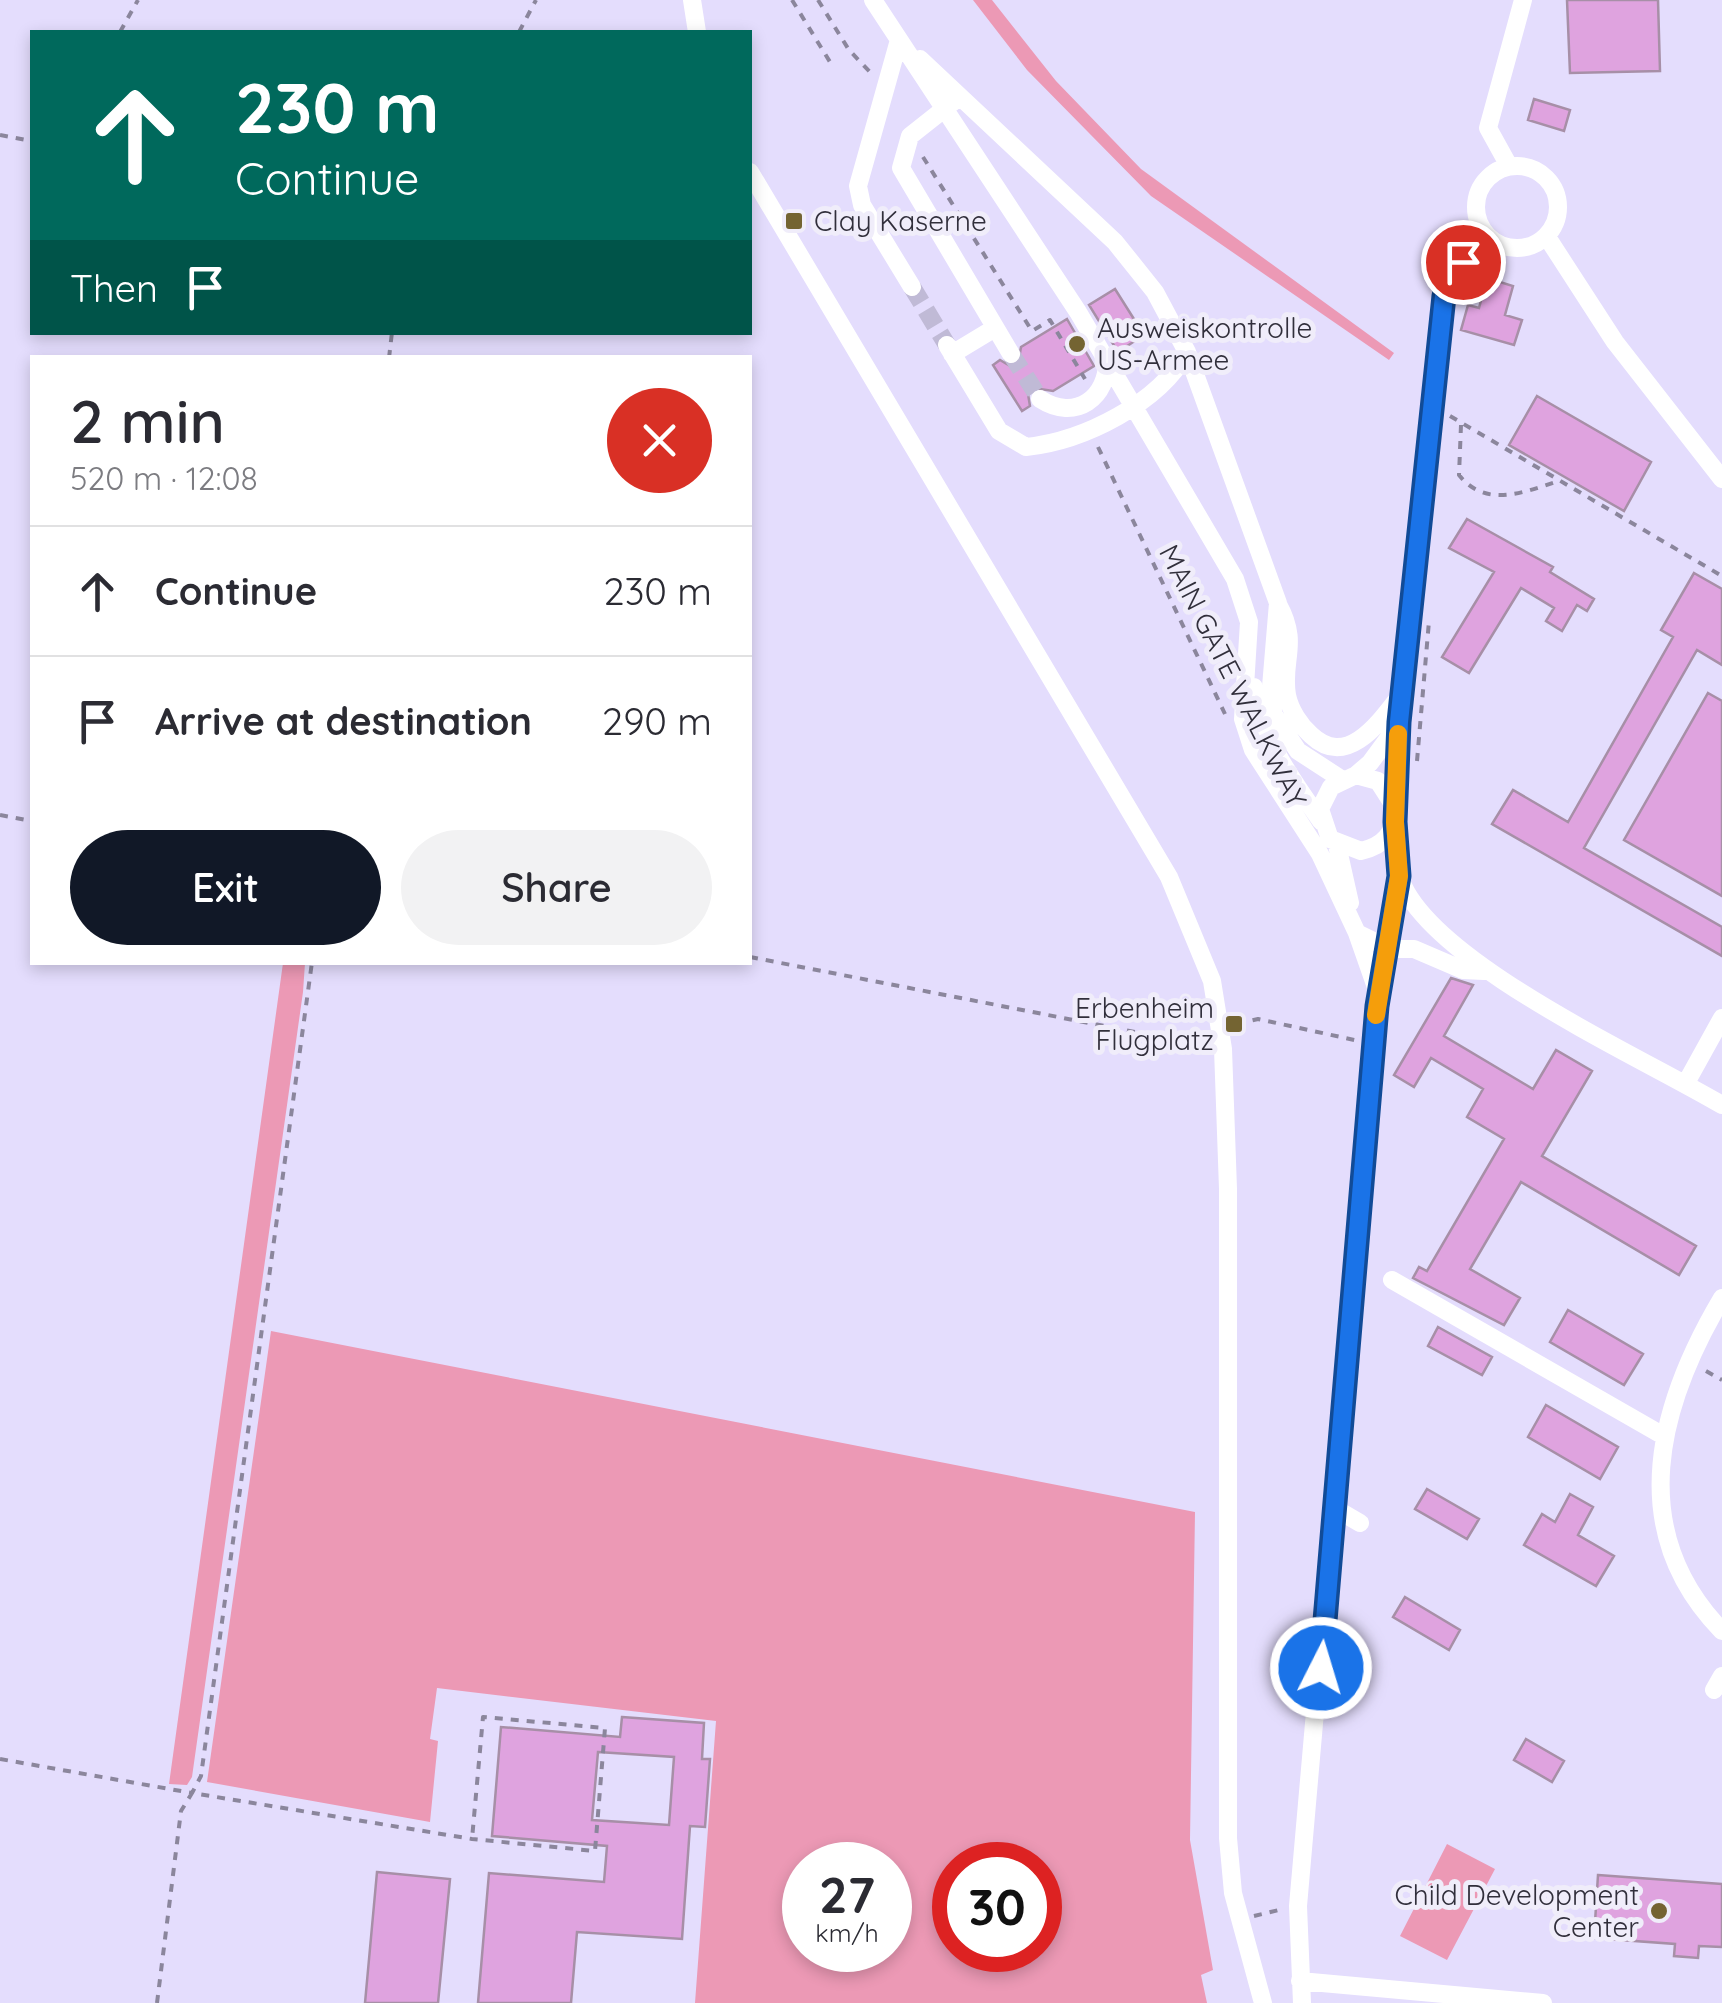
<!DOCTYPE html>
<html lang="en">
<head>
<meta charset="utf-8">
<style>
  body { margin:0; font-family:Quicksand,sans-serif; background:#f2f2f3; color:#2b2b33; height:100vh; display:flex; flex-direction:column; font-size:38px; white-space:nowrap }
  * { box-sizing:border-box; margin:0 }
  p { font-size:32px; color:#7c7c81 }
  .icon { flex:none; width:55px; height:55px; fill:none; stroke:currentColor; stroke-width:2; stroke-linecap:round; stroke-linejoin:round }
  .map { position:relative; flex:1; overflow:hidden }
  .side { position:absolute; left:30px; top:355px; width:722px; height:610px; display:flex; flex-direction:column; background:#fff; border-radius:0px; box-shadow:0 5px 15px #0003 }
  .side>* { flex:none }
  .top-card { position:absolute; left:30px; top:30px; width:722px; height:305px; border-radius:0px; box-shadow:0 5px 15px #0003; background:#00695c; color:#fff; overflow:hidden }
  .speed { position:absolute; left:782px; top:1842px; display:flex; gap:20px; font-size:50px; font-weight:700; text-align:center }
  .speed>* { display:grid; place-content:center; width:130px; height:130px; border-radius:50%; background:#fff; box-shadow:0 5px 15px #0003; line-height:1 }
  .speed small { font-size:25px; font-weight:400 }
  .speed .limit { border:15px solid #d22; background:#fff; color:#111 }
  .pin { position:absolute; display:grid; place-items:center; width:85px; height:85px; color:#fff; margin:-42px; border:5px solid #fff; border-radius:50%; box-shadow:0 2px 10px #0007 }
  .me { position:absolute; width:110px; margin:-55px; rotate:5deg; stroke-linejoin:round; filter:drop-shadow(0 0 8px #0008) }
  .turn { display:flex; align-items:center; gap:35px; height:210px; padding:0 40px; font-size:45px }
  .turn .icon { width:130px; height:130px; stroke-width:2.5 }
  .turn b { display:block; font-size:70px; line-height:85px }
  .then { display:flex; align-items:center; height:95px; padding:0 40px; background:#0003; gap:20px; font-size:38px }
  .round { display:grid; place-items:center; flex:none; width:105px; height:105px; border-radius:52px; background:#f2f2f3 }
  .overview { display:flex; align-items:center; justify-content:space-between; height:170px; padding:0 40px }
  h1 { font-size:60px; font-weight:600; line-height:75px }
  .button { display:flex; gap:20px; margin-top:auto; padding:20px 40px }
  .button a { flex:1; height:115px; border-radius:60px; background:#111827; color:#fff; font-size:40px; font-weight:600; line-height:115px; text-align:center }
  .button a+a { background:#f2f2f3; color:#2b2b33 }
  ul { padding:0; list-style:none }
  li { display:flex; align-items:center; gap:30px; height:130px; padding:0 40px; border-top:2px solid #e1e1e2 }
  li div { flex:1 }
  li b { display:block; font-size:38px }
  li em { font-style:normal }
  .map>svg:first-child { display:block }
  .green { fill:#ec99b5; fill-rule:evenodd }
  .building { fill:#dfa3df; stroke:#a78fa7; stroke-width:2.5; fill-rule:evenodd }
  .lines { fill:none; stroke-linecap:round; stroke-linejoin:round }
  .minor-tunnel { stroke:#c0bad6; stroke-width:18; stroke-dasharray:18 9; stroke-linecap:butt }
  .path { stroke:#8b869c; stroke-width:4; stroke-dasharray:8 8; stroke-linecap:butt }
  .minor { stroke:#fff; stroke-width:18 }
  .route-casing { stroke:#114b97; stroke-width:25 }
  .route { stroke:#1a73e8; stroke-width:18 }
  .slow { stroke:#f59e0b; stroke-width:18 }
  .poi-dot { fill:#746432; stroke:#f0edfa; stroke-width:4 }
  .labels { text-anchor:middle; stroke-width:10; stroke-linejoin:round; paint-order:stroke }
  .poi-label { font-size:28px; fill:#312f3b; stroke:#f0edfa; text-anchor:start }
  .street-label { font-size:28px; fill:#312f3b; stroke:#f0edfa }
</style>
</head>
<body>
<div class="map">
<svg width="1722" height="2003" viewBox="0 0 1722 2003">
  <rect width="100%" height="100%" fill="#e4ddfd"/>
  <!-- green -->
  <path class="green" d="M973,0h19l64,81 85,88 253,184 -5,7 -238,-164 -124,-126z
    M283,963h22l-2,29 -111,785 -5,8 -18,-1z
    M271,1331l924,181 -5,328 23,130 -12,5 6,28h-512l21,-282 -279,-33 -7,51 8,2 -8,81 -223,-40zM890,1865v85h-85v-85zM1040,1865v85h-85v-85z
    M1447,1844l48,25 -48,91 -47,-24z"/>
  <!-- building -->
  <path class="building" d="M1567,0h91l2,71 -90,2z
    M1534,99l36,11 -6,21 -36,-11z
    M1487,278l26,8 -8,29 17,5 -8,25 -53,-15 7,-25 11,3z
    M1115,289l29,46 -26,17 -29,-47z
    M1067,319l27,47 -41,25 -19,-3 -6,6 2,12 -8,5 -29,-46 7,-5 10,6 8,-2 3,-17z
    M1537,396l114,66 -27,49 -115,-66z
    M1467,519l86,48 -3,5 44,27 -7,12 -10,-6 -15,26 -16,-10 8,-13 -33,-20 -52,85 -27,-16 52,-85 -45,-24z
    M1694,573l28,16v76l-25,-15 -113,198 138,79v29l-230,-132 21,-34 55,32 105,-185 -12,-7z
    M1708,693l14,8v195l-98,-56z
    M1451,978l22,7 -29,51 89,53 23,-39 36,21 -50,85 154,90 -17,29 -158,-93 -51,87 50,29 -16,27 -91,-47 6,-11 8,4 77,-132 -37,-22 16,-28 -52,-31 -17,29 -20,-12z
    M1568,1310l75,44 -19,31 -74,-43z
    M1438,1327l54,30 -10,18 -54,-29z
    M1546,1405l72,42 -18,32 -72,-42z
    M1427,1489l52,30 -12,20 -52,-30z
    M1570,1494l23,13 -15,28 36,21 -18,30 -72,-41 18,-31 13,8z
    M1405,1597l55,33 -11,20 -56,-33z
    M622,1717l82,6 -2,36h8l-5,68 -15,-1 -8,113 -105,-7 -6,71h-93l11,-130 115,9 3,-36 -115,-10 9,-109 119,10zM598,1752l76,5 -5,68 -77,-5z
    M1526,1739l38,22 -12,21 -38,-22z
    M377,1872l73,7 -12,124h-73z
    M1598,1875l124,9v63l-23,-1 -1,12 -24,-2 1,-12 -81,-6z"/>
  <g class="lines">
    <!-- minor-tunnel -->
    <path class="minor-tunnel" d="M912,287l35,58
      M1011,354l29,45"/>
    <!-- path -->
    <path class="path" d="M792,0l38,62
      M818,0l31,50 22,23
      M120,32l18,-32
      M519,32l17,-32
      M0,135l32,6
      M923,157l109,174 18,-11 35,59
      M389,358l3,-26
      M1450,416l272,160
      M1461,425l-2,50c27,34 65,17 100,6
      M1098,447l127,267
      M1417,761l12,-140
      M0,815l32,6
      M750,957l457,89
      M1237,1024l21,-5 101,22
      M1706,1371l16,9
      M0,1759l192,34 9,-17 111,-814
      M1254,1916l25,-6
      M157,2003l24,-192 11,-18 280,46 123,12 10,-123 -122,-11 -11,122"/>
    <!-- minor -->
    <path class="minor" d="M692,0l5,32
      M873,0l205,312 157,267 14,43 -6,97 10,31 67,104 37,79 33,16h24l49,21 21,1
      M899,40l-41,146 4,19 50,82
      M920,59l195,183 40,50 32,60 91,251 -8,96 4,16 24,36 43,28
      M953,102l-43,34 -9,32 110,186
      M1476 207a41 41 0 1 1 82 0a41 41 0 1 1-82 0Z
      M1509,166l-21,-38 35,-128
      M750,172l419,705 43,104 11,68 5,140v649l5,55 30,110
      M1547,237l68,105 107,137
      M947,345l52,86 27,16c58,-6 133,-44 161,-95
      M952,354l43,-26
      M1040,399c35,23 69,-1 67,-41
      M1278,604c22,40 3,56 9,91 3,15 13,30 24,40 37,35 70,-15 91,-42
      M1254,687c8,53 37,91 67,134
      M1356,775l22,6 18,28c-1,24 -12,37 -35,42l-31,-12 -10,-30 11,-22 25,-12 14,-12 28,-38
      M1396,809l3,-86 45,-427 19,-34 32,-20
      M1337,845l13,58
      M1401,881c33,83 240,176 321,224
      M1357,933l21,60
      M1686,1083l36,-65
      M1392,1280l270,155
      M1722,1298c-64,108 -98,232 0,333
      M1336,1509l24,14
      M1714,1690l8,-14
      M1300,1981l243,22
      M1302,2003l-4,-97 80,-912c15,-58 21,-112 17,-172"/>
  </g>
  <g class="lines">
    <defs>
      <path id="route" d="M1321,1668l56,-662 22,-130 -4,-54 4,-100 45,-426 19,-34"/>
    </defs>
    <!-- route casing -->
    <use href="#route" class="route-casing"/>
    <!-- route -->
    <use href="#route" class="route"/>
    <!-- slow -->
    <path class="slow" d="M1376,1015l23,-139 -4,-54 3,-88"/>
  </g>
  <!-- markers -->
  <g class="poi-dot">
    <rect x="784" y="211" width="20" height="20" rx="5"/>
    <circle cx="1077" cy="344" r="10"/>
    <rect x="1224" y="1014" width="20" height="20" rx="5"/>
    <circle cx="1659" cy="1911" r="10"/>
  </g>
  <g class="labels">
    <!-- poi labels -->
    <g class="poi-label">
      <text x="814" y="231">Clay Kaserne</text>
      <text x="1097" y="338">Ausweiskontrolle<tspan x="1097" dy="32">US-Armee</tspan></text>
      <text x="1214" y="1018" text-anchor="end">Erbenheim<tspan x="1214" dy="32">Flugplatz</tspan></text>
      <text x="1639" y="1905" text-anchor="end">Child Development<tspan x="1639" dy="32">Center</tspan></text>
    </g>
    <!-- street labels -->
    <g class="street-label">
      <text transform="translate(1233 676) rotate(63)" y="10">MAIN GATE WALKWAY</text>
    </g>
  </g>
</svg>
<div class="speed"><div>27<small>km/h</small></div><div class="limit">30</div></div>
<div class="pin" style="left:1463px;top:262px;background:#d93025"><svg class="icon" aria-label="arrive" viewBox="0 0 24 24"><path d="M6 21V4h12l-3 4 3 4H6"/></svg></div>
<svg class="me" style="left:1321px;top:1668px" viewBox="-20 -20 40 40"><circle r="17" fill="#1a73e8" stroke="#fff" stroke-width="3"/><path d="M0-11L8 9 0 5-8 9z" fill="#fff"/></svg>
<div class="top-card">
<div class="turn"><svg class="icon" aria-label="ahead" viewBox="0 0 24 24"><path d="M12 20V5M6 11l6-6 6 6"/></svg><div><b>230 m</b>Continue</div></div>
<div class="then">Then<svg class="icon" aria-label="arrive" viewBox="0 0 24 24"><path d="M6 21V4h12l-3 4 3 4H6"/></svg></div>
</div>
<section class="side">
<div class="overview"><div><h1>2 min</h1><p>520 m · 12:08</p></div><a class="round" style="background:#d93025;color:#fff"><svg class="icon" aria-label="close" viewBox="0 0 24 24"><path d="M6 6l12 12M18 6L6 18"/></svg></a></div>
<ul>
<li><svg class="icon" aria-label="ahead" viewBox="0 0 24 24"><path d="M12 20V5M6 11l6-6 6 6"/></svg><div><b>Continue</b></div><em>230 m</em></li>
<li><svg class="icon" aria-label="arrive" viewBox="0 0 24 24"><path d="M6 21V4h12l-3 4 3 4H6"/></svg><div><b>Arrive at destination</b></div><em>290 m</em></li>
</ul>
<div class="button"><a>Exit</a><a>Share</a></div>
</section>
</div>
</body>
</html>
